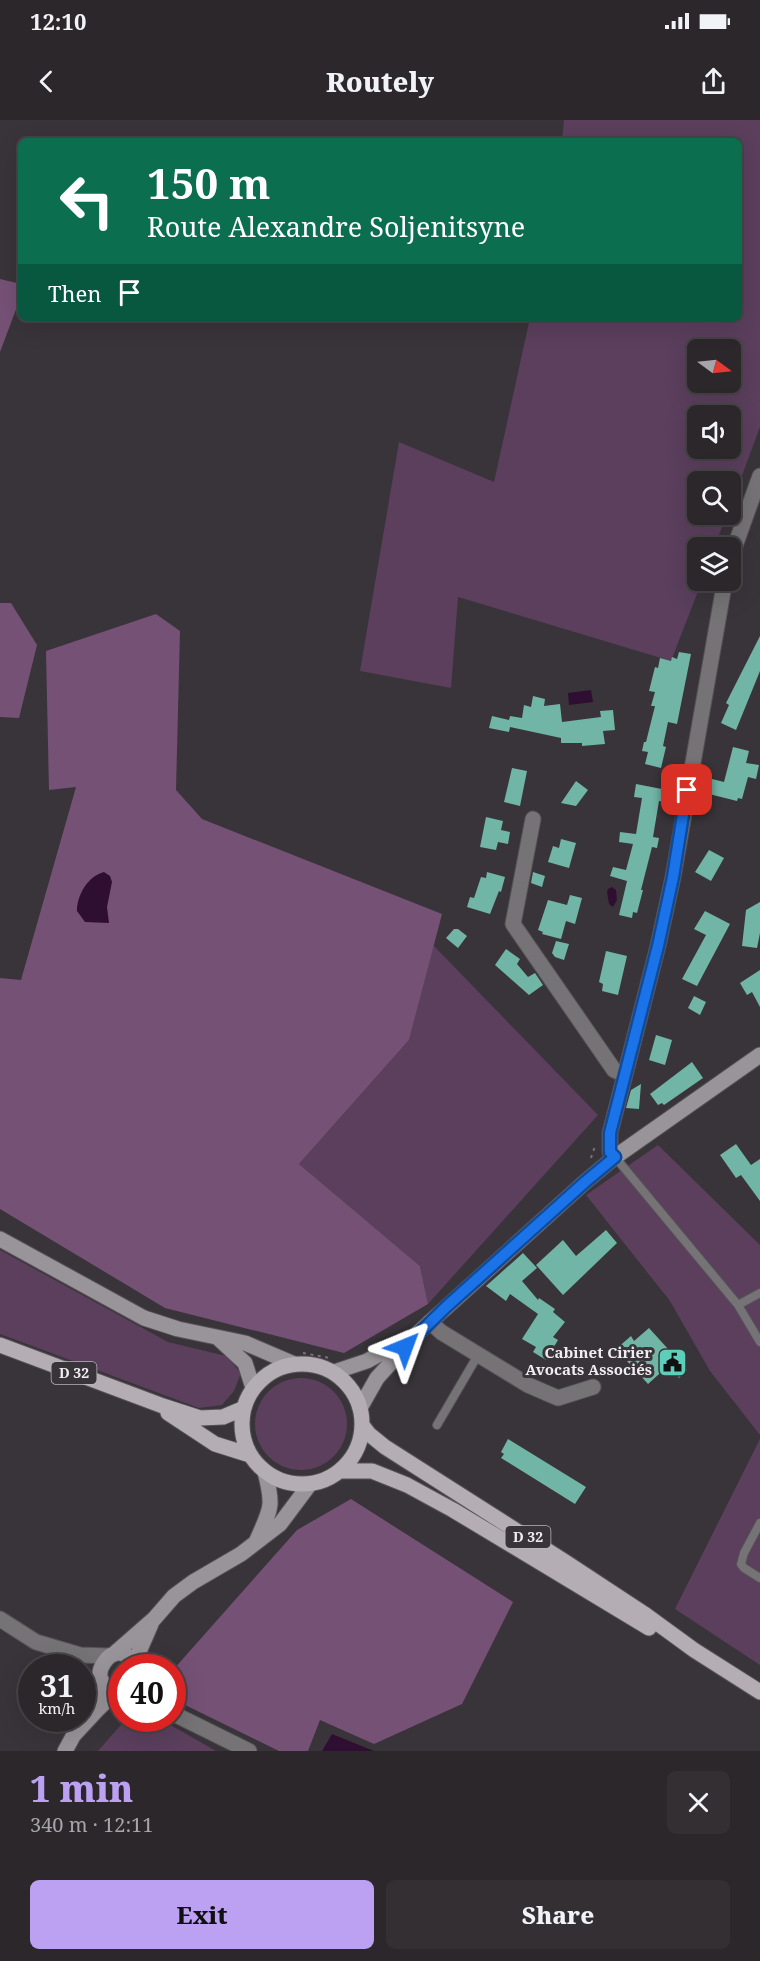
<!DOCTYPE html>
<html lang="en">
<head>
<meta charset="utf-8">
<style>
  body { margin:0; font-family:"Noto Serif",serif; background:#332f33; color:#f1f3f6; height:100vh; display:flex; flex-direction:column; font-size:22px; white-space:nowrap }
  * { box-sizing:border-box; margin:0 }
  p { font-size:20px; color:#a6a5a9 }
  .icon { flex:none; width:33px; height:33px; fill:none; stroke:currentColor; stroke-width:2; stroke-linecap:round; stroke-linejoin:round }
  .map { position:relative; height:1631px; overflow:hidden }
  .sheet { display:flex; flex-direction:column; background:#2b272b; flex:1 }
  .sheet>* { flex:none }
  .top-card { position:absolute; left:18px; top:18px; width:724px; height:183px; border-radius:9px; box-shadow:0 6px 24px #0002,0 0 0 2px #474447; background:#0b6e4f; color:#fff; overflow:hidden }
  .needle { width:39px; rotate:105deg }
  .tools { position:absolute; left:687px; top:219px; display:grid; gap:12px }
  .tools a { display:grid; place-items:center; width:54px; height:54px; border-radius:9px; background:#2b272b; box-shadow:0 6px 24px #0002,0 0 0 2px #474447; font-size:30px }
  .speed { position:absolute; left:18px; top:1534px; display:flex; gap:12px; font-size:30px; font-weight:700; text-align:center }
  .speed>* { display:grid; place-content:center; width:78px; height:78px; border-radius:50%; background:#2b272b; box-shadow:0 6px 24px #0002,0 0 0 2px #474447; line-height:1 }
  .speed small { font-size:15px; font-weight:400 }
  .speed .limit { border:9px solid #d22; background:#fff; color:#111 }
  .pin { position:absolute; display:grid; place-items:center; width:51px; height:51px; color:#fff; margin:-26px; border-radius:12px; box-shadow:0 3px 9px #0006 }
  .me { position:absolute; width:66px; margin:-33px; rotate:44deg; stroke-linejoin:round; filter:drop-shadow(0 0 4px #0008) }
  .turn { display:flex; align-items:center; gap:21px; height:126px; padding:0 30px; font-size:27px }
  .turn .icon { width:78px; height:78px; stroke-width:2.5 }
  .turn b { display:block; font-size:42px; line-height:51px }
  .then { display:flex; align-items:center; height:57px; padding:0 30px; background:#0003; gap:12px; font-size:22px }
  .round { display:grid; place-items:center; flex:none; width:63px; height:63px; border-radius:9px; background:#332f33 }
  .head { display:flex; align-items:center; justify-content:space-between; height:102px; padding:0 30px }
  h1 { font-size:36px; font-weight:800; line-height:45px; color:#bca0f2 }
  .action { display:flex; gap:12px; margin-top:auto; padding:12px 30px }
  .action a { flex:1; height:69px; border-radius:9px; background:#bca0f2; color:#111; font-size:24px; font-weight:800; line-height:69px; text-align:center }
  .action a+a { background:#332f33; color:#f1f3f6 }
  .status { display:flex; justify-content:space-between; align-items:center; height:42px; padding:0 30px; background:#2b272b; direction:ltr }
  .status svg { height:16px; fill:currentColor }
  header { display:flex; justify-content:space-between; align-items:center; height:78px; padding:0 30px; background:#2b272b; font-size:27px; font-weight:800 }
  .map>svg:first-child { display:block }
  .green { fill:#5b3f5d; fill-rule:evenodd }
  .forest { fill:#755176 }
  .water { fill:#2f0f31 }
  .building { fill:#70b5a6 }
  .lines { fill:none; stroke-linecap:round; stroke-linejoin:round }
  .lane-casing { stroke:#565256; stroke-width:10 }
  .street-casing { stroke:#565256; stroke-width:17 }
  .secondary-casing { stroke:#565256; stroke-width:17 }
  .primary-casing { stroke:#565256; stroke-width:17 }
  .path { stroke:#787378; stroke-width:2; stroke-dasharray:3 4.5; stroke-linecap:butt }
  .lane { stroke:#757375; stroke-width:8 }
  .street { stroke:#757375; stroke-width:15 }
  .secondary { stroke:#999499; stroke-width:15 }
  .primary { stroke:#b4aeb4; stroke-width:15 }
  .route-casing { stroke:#114b97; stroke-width:15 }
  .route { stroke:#1a73e8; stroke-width:10 }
  .labels { text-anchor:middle; stroke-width:6; stroke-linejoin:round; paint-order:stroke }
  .shield { fill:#393439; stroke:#b9b6b9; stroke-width:1.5 }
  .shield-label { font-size:14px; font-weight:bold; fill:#f0edf0 }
  .poi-label { font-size:15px; font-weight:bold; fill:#f0edf0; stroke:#393439; text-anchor:end }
</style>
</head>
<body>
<div class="status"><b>12:10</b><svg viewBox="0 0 49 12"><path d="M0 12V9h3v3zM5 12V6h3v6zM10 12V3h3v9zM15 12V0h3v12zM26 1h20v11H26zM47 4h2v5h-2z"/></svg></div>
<header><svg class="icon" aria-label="back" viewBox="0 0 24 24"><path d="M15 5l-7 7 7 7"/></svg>Routely<svg class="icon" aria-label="share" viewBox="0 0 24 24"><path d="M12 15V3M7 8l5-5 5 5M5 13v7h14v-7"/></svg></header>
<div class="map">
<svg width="760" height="1631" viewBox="0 0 760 1631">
  <rect width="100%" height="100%" fill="#393439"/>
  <!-- green -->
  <path class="green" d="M564,0h196v307l-29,78 -1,-23h-32v32l29,1 -13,32 -16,1v32l4,1 -31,80 -213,-64 -7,91 -91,-17 39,-229 95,40 36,-164h210v-177h-178zM698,230h32v32h-32zM698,296h32v32h-32z
    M433,825l165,170 -170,189 -8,-38 -121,-102 110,-124z
    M658,1025l102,100v190l-50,-64 -40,-70 -84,-106z
    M0,1130l168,92 58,14 15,17 -7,18 -12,14 -23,3 -199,-74z
    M255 1304a46 46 0 1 1 92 0a46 46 0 1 1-92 0Z
    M760,1319v226l-85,-56z
    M126,1599h34l56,32h-118z"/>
  <!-- forest -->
  <path class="forest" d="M0,159l21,5v12l-21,56z
    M0,483h11l26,42 -18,73 -19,-1z
    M156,494l24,17 -4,159 26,29 240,95 -33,126 -110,124 121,102 8,38 -84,49 -179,-45 -165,-99v-231l21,2 55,-193 -27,3 -3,-139z
    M351,1379l162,103 -51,102 -88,40 -54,-24 -12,31h-29l-100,-49 -6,-32 124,-140z"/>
  <!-- water -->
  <path class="water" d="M591,570l2,12 -24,3 -1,-12z
    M104,752l6,4 2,6 -5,25 2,16 -24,-1 -8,-11c0,-16 11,-35 27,-39z
    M612,767l4,3 1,10 -4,7 -4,-3 -2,-12 1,-3z
    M332,1614l42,17h-52z"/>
  <!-- building -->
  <path class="building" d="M760,516v35l-24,59 -15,-7 8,-18 -3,-2z
    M679,532l12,2 -14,70 -9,-2 -5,24 3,1 -5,21 -16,-4 3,-12 -6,-1 2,-9h2l9,-36h-4l4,-14 -6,-1 6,-24 3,1 2,-10 11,3 1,-4 5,2z
    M533,576l12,3 -1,7 16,-2 2,18 39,-5 -1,-6 13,-1 2,20 -12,1 2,13 -23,2v-3h-21v-5l-51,-11 -1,5 -20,-4 3,-12 17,4 1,-4 12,2 2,-13 7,2z
    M733,627l16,4 -3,12 13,2 -3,14 -8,-2 -6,22 -4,-1 -1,3 -28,-7 3,-15 12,3z
    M512,648l15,3 -7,35 -16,-4z
    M576,661l12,9 -12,16 -15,-3z
    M636,664l31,6 -2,12 -6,-1 -6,36 6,1 -2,10 -5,-1 -11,43h2l-6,23 -4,-1 -1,6 -13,-3 8,-34 -17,-5 3,-9 13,3 7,-26 -14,-2 1,-10 16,2 6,-36 -8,-1z
    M486,697l17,4 -2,9 9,2 -2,12 -10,-2 -2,8 -16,-3z
    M561,719l15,4 -7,25 -21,-6 5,-16 6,2z
    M709,730l15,8 -13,23 -16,-9z
    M487,752l18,5 -4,15 -2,-1 -9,23 -23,-7 3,-10 4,1 7,-21 5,1z
    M533,752l12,4 -3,11 -11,-4z
    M570,775l12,3 -7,26 -9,-3 -5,18 -19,-5 1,-2 -5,-2 10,-30 19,5z
    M760,782v31l-3,15 -15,-2 4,-36z
    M705,791l25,13 -33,62 -15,-7 24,-44 -12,-6z
    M454,809h4l9,7 -9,12 -12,-10z
    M556,821l13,3 -5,16 -9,-3 -3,-4z
    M506,829l14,10 -3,5 11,13 7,-4 8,12 -14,10 -34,-30z
    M606,831l21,5 -9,39 -16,-4 1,-7 -4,-2z
    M760,850v37l-8,-15 -5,3 -7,-12z
    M694,876l12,6 -6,13 -12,-7z
    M656,915l16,5 -7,25 -16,-5z
    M692,942l11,16 -39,27 -2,-2 -4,2 -8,-11z
    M641,964l-2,25 -13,-1 5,-18z
    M736,1024l15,21 9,-6v42l-19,-26 -5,3 -16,-23z
    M606,1110l11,13 -54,52 -27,-30 27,-25 13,16z
    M523,1133l14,15 -15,13 16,19 1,-2 16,11 -2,3 12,10 -12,15 5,3 -12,20 -13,-8 3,-5 -14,-8 16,-25 -28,-20 -4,7 -20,-15z
    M649,1208l38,42 -8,8 -11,-12 -20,18 -32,-35 15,-13 3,5z
    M508,1319l78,48 -11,17 -74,-46 3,-4 -3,-2z"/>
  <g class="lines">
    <defs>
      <path id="lane" d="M615,1037l123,148 22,37
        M738,1185l22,-12
        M437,1305l41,-70
        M760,1403l-16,30 -3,11 3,4 16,10"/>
      <path id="street" d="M730,440l30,-84
        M533,699l-20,105 101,146 10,4
        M615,1037l-5,-5v-19l48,-187 15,-69 52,-297
        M430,1202l11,10 87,53 30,13 35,-11
        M0,1499l36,23 44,13 30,1
        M172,1593l77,38"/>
      <path id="secondary" d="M0,1119l144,79 34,11 67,14 49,21
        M218,1218l27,25 8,25
        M334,1252l33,-11 41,-23
        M360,1288l17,-30 42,-46 166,-150 30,-25 145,-102
        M257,1420c14,-32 17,-33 8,-68
        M114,1534l40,-35 20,-23 19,-14 48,-28 39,-30 30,-40
        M134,1548l4,-14 13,-30
        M122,1568c-49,3 -3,-64 12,-20
        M84,1595l12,-22 4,-19
        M73,1616l26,-28 21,-20
        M65,1631l13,-24"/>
      <path id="primary" d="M0,1225l163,61 37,12 23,-1 19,-8
        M242 1304a60 60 0 1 1 120 0a60 60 0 1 1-120 0Z
        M168,1293l47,31 35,11
        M362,1305l7,9 16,13 182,116 79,52 48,35 66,42
        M340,1351h32l35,14 46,25 196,118"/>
    </defs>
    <!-- lane casing -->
    <use href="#lane" class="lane-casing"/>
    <!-- street casing -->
    <use href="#street" class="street-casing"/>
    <!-- secondary casing -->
    <use href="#secondary" class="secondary-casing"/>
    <!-- primary casing -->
    <use href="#primary" class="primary-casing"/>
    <!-- path -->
    <path class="path" d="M591,1038l4,-12
      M303,1233l27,5"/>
    <!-- lane -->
    <use href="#lane" class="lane"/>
    <!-- street -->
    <use href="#street" class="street"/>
    <!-- secondary -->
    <use href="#secondary" class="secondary"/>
    <!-- primary -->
    <use href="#primary" class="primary"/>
  </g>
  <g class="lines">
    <defs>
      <path id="route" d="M405,1227l41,-40 139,-125 30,-25 -5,-5v-19l48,-187 15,-69 14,-87"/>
    </defs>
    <!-- route casing -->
    <use href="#route" class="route-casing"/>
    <!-- route -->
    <use href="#route" class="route"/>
  </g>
  <!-- icons -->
  <defs>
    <symbol id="civic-square" viewBox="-11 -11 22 22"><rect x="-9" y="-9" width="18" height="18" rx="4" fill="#5dceb9" stroke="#393439"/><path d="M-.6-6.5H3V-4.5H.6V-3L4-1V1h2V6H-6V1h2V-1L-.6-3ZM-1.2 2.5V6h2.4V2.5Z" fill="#111"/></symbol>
  </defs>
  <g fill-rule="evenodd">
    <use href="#civic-square" x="656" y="1226" width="33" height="33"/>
  </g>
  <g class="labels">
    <!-- shield labels -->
    <g class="shield">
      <rect x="51.5" y="1242" width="45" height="22" rx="4.5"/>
      <rect x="505.5" y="1406" width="45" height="22" rx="4.5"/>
    </g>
    <g class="shield-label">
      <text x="74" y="1258">D 32</text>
      <text x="528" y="1422">D 32</text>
    </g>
    <!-- poi labels -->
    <g class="poi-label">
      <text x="652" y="1238">Cabinet Cirier<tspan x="652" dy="17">Avocats Associés</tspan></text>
    </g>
  </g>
</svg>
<div class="tools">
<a><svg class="needle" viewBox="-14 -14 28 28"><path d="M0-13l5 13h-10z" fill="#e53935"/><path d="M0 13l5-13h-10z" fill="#a6a5a9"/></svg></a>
<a><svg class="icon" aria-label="sound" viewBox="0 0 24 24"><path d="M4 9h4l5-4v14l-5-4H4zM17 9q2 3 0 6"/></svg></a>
<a><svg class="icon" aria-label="search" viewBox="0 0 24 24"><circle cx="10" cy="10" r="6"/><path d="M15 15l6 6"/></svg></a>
<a><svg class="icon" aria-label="layers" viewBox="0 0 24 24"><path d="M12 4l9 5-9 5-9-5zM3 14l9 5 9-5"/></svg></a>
</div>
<div class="speed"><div>31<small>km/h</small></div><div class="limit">40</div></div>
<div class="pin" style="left:687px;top:670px;background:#d93025"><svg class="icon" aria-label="arrive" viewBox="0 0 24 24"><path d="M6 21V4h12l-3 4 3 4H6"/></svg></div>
<svg class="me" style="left:405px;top:1227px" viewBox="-20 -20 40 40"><path d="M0-17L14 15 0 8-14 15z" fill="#1a73e8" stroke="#fff" stroke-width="4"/></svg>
<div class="top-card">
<div class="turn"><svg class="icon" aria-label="left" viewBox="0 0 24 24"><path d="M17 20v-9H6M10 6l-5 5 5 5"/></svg><div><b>150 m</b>Route Alexandre Soljenitsyne</div></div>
<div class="then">Then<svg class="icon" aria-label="arrive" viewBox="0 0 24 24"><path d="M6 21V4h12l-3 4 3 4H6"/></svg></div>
</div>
</div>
<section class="sheet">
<div class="head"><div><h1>1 min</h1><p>340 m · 12:11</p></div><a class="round"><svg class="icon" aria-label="close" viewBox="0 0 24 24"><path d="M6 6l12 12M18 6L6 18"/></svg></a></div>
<div class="action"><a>Exit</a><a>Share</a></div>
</section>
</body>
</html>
